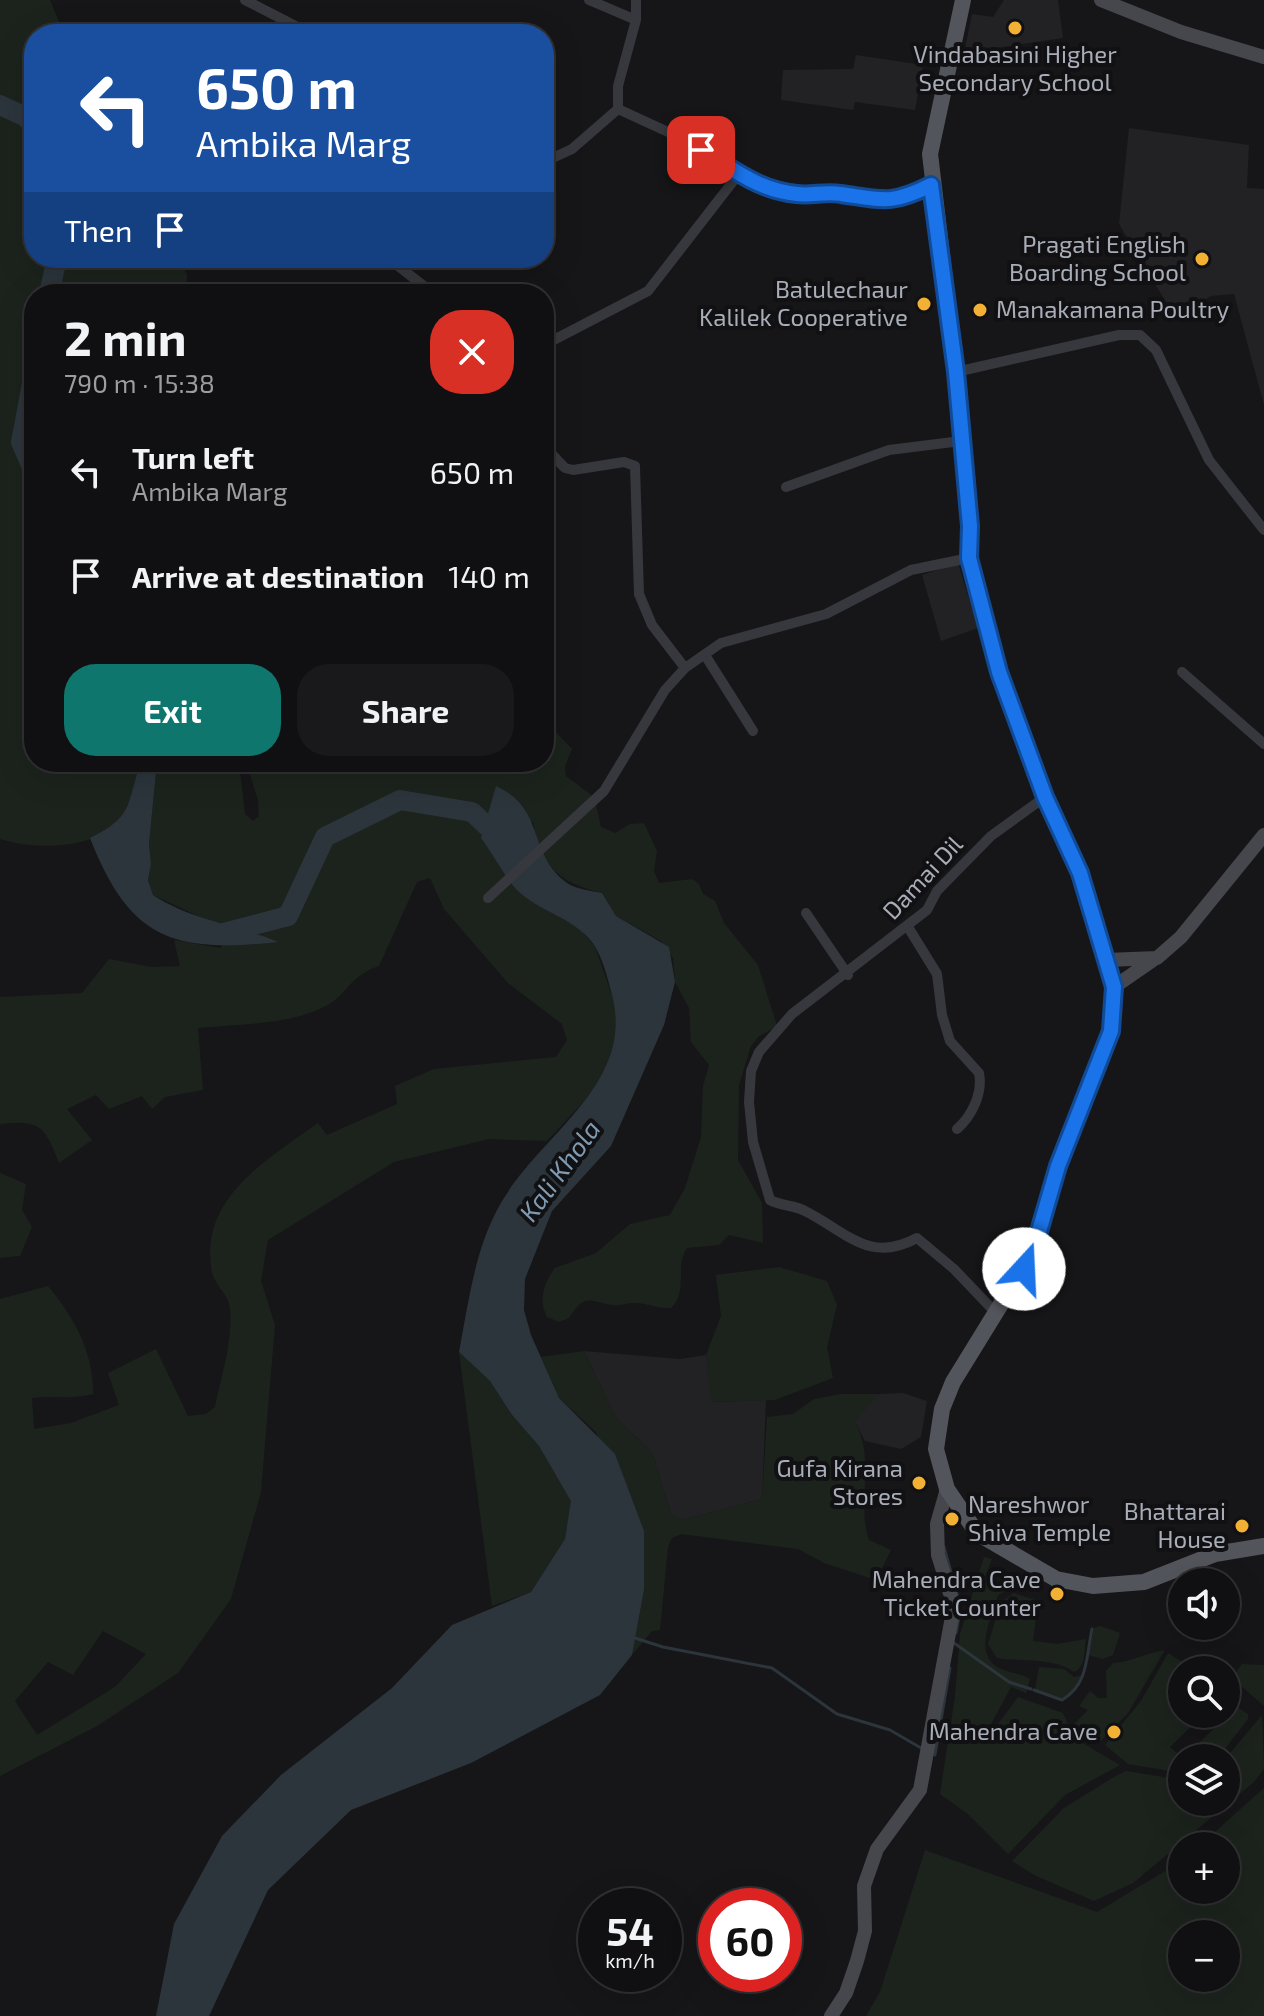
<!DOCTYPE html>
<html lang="en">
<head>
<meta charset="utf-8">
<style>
  body { margin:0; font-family:"Exo 2",sans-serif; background:#19191b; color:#f1f3f6; height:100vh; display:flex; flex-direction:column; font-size:30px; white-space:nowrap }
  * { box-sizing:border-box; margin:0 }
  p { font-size:26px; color:#9c9d9f }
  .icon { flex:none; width:44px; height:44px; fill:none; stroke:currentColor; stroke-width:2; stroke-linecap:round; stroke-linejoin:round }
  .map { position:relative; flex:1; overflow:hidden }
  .side { position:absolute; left:24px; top:284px; width:530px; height:488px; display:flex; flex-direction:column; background:#101012; border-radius:32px; box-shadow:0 8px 32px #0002,0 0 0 2px #303032 }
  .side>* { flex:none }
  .banner { position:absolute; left:24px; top:24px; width:530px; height:244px; border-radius:32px; box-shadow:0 8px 32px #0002,0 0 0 2px #303032; background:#1a4fa0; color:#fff; overflow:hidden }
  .fabs { position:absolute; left:1168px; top:1568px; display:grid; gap:16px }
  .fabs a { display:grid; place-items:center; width:72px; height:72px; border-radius:50%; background:#101012; box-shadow:0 8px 32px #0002,0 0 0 2px #303032; font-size:40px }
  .speed { position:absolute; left:578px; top:1888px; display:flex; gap:16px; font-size:40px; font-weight:700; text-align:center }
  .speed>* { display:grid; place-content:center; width:104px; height:104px; border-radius:50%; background:#101012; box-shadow:0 8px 32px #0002,0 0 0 2px #303032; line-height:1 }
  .speed small { font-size:20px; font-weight:400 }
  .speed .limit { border:12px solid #d22; background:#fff; color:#111 }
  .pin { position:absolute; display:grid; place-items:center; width:68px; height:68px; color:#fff; margin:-34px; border-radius:16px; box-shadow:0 4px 12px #0006 }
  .me { position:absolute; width:88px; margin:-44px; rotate:20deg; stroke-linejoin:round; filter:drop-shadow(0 0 6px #0008) }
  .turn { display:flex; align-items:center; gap:28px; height:168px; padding:0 40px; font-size:36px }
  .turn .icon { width:104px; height:104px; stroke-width:2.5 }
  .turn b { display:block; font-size:56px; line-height:68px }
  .then { display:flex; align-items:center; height:76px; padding:0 40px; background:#0003; gap:16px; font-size:30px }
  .round { display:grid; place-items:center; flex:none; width:84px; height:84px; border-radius:32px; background:#19191b }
  .headline { display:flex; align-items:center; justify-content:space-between; height:136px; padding:0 40px }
  h1 { font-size:48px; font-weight:700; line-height:60px }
  .primary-button { display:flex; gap:16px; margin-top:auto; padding:16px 40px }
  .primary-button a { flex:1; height:92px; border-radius:32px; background:#0f766e; color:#fff; font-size:32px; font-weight:700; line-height:92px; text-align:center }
  .primary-button a+a { background:#19191b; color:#f1f3f6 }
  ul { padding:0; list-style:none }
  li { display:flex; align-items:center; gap:24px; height:104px; padding:0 40px }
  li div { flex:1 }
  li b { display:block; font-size:30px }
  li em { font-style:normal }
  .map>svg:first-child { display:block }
  .built { fill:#222225 }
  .green { fill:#1c231d; fill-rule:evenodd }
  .water { fill:#2c353c }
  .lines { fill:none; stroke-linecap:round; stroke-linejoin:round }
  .stream { stroke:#2c353c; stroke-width:3 }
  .river { stroke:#2c353c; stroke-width:20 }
  .street { stroke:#37383d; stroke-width:10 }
  .secondary { stroke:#45474d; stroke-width:14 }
  .primary { stroke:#53555c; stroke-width:16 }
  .route-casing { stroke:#114b97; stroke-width:20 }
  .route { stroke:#1a73e8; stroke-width:14 }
  .poi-dot { fill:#f2b134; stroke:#111113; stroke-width:3 }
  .labels { text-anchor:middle; stroke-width:8; stroke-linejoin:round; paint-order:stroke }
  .poi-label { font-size:24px; fill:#a8adb8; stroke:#111113; text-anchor:end }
  .street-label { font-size:24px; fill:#a8adb8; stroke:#111113 }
  .water-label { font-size:26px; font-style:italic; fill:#7f9bb3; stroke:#111113 }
</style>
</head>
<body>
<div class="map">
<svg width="1264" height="2016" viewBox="0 0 1264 2016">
  <rect width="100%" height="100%" fill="#161618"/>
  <!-- built -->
  <path class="built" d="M1004,0h54l5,38 -99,15 8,-39 21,3z
    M856,55l67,10 -8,45 -60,-8 -2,8 -72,-10 2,-30 70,-1z
    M1129,128l120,17 -2,43 17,1v216l-30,-111 -23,2 -36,21 -56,-93z
    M958,563l20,65 -37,13 -19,-66z
    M584,1351l96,8 26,-4 6,47 54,-2 -4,99 -80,21 -11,-6 -19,-62 -36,-34z
    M903,1393l24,8 -6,36 -20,12 -36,-8 -10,-19 9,-16 14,-12z"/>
  <!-- green -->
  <path class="green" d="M0,0h50l14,34h-30v224h143l10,16 -1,20h-152v468h107c-6,15 -4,35 -13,49 -24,39 -90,40 -128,28z
    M552,728l20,21 -7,17 1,10 28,21 7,30 14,6 15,-9 14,-1 13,28 -3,20 5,12 33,-4 7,5 4,10 12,7 9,22 34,42 19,61 -19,11 -7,9 -12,39 -1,75 24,43 1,40 -34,-8 -10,10 -32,3c-13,19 2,42 -16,60 -14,1 -25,-6 -39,-5 -6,0 -13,4 -20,2 -24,-4 -27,-12 -43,13l-10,4 -12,-5c-9,-18 -3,-34 8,-49l41,-15 34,-29 40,-9 15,-27 16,-51 2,-51 6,-21 -18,-23 -2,-34 -14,-26 -2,-24 -12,-17 -45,-25 -14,-23c-43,-11 -61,-25 -69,-72l-33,43 17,26 63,39 15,18 23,65 -3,34 -16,39 -52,56 -58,-2 -95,23 -126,78 -7,41 14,44 -14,167 -30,107 -53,74 -81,53 -97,50v-477l48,-13c26,31 46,67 45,108 -22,6 -39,1 -61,4l2,31 37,-6 48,-18 -11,-32 48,-24 32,67 18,-2 9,-7c6,-31 20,-71 14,-103 -2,-11 -15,-20 -17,-32 -14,-74 55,-112 106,-149l9,12 70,-31 -2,-18 39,-17 122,-12 11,-17 -5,-16 -54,-41 -64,-74 -14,-31 -13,4 -38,84c-30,10 -31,28 -53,40 -36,19 -88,18 -128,22l5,62 -38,7 -13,12 -10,-13 -33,13 -13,-14 -29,14 25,31 -33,23c-14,-36 -18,-44 -59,-39v-127l82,-4 27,-34 43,8 28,-1 -6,-26 46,8 18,-23h-21l-64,-30 -5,-15 3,-16 -2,-20 8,-82h82l6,52 8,7 6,-5 -1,-16 -12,-38h298v-26zM103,1631l43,23 -31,33 -78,48 -22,-34 33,-39 25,13z
    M0,1173l26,11 -4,26 10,17 -12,29 -20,2z
    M779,1267l48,14 10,24 -10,42 6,31 -58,22 -64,2 -5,-47 15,-39 -5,-41z
    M584,1351l32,67 36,34 19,62 11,6 80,-21 5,-82 26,-3 21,-15 27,-5h37l-23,28c21,39 1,79 14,118l22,10 -15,30 -52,-17 -26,-14 -117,-15 -9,4 -4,9 -8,83 -8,1 -20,24 12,-65 -48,-158 -37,-34 -18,-41z
    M459,1352l31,29 22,34 27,31 33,55 -7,38 -34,53 -39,14z
    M984,1557l8,2 -7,18 26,11 -13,7c-7,25 -29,65 9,76 9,3 15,3 23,8l-4,14 -15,-6 -20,37 4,4 23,-31 45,16 11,25 46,27 -55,30 -57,59 -40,-40 -28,-20 15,-98 5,-62z
    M1014,1593l24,8 -5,40 24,3 29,-5c-2,12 0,28 -12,33 -21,-15 -52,-10 -77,-14l-9,-14 13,-42z
    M1100,1626l20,7 -7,22 -10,4 -15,-4 6,-27z
    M1165,1650l-37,63 -28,29 -27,-17 15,-15 -9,-4 11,-15 8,7h9l-1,-27 7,-8c19,-1 32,-10 52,-13z
    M1168,1653l27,17h-13v44h22l-34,33 12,11v15l-54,-9 -23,-19 36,-44z
    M1242,1664l22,1v41l-32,-28z
    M1039,1667l25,2 10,8 9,-2 -9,16 -11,8 -28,-9z
    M1226,1700l22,14v5l-30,39h-35l46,-44z
    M1262,1715l2,54 -10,13 -121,101 -39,18 -60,-26 -22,-14 52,-53 50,-31 12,-6 56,9v22h44v-44z
    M1264,1788v228h-398l14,-24 45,-142 172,62 85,-51v29h44v-44h-27zM1182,1934h44v44h-44z"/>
  <!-- water -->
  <path class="water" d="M141,762h16l-8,82 2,20 -3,16 5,15c38,25 84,30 125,47 -105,11 -148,-2 -188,-104 45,-22 36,-34 51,-76z
    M496,786c51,24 30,67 71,97 8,6 25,8 35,10l14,23 53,31 6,35 -11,43 -53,121 -59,65 -27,68 -1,31 7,25 28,63 56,56 29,77v59l-12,65 -32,40 -129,68 -120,47 -83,80 -59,126h-53l18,-92 48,-88 59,-61 111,-87 60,-63 79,-33 34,-53 6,-38 -32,-55 -27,-31 -22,-34 -31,-29c9,-47 15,-97 37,-140 39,-77 143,-125 115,-221 -4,-15 -8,-32 -17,-46 -19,-28 -56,-33 -78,-56 -13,-15 -23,-35 -35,-51z"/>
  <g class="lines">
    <!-- stream -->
    <path class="stream" d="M944,1547l16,58
      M956,1633l3,-16
      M635,1638l28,9 109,21 65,46 53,16 31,18
      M954,1643l55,39 22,7
      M1034,1690l28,10c27,-16 24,-44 30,-71
      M935,1755l15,-87"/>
    <!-- river -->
    <path class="river" d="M0,105l26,12 8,10
      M49,294l8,-36
      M34,373l-13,69 13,30
      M220,934l68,-18 37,-79 75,-37 72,12 33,31"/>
    <!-- street -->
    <path class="street" d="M245,0l66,34
      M589,0l47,20 -18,66v23
      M636,20v-20
      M618,109l61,28 59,38 34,13 23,6 46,-1 43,8 17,-1 30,-15
      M544,162l28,-13 46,-40
      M388,258l46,36
      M544,345l104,-54 90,-116
      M956,372l163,-37h21l16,15 53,110 55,70
      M544,446l21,22 8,2 51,-8 11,4 4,128 13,31 33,43
      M786,487l103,-37 72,-9
      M705,655l48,76
      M1182,672l82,72
      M488,898l116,-107 61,-101 20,-22 36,-25 105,-29 85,-44 58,-12
      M806,913l42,62
      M908,927l29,47 5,41 8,26 29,32c4,20 -7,43 -22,56
      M995,1312l-41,-43 -37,-31c-48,26 -70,-6 -112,-27 -11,-6 -24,-5 -35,-11l-17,-58 -4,-40 2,-31 8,-19 33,-38 135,-104 10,-19 54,-55 54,-39"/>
    <!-- secondary -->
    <path class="secondary" d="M1101,0l80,32 83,25
      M1106,960l51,-2 24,-21 83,-102
      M1114,987l39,-27
      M831,2016l15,-23 11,-32 8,-30 -1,-45 13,-37 43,-59 34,-184 -16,-51 -1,-31 10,-35"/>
    <!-- primary -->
    <path class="primary" d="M963,0l-33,154 26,218 14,154 -1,32 30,114 46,125 35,76 34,114 -3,44 -53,135 -25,86 -80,130 -11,27 -6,40 11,40 30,44 79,46 37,7 51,-4 71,-28 49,-8"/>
  </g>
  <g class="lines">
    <defs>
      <path id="route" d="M701,150c33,19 56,40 96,44 15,2 29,-3 44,0 42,6 50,11 90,-9l25,187 14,154 -1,32 30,114 46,125 35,76 34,114 -3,44 -53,135 -25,86 -9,17"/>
    </defs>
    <!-- route casing -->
    <use href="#route" class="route-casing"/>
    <!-- route -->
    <use href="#route" class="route"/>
  </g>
  <!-- markers -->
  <g class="poi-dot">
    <circle cx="1015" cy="28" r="8"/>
    <circle cx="1202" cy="259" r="8"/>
    <circle cx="924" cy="304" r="8"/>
    <circle cx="980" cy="310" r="8"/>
    <circle cx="919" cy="1483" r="8"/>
    <circle cx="952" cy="1519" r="8"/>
    <circle cx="1242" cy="1526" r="8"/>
    <circle cx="1057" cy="1594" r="8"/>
    <circle cx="1114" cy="1732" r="8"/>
  </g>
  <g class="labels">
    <!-- poi labels -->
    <g class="poi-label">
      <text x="1015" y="63" text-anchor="middle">Vindabasini Higher<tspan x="1015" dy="28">Secondary School</tspan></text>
      <text x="1186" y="253">Pragati English<tspan x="1186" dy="28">Boarding School</tspan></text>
      <text x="908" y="298">Batulechaur<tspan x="908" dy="28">Kalilek Cooperative</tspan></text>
      <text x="996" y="318" text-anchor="start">Manakamana Poultry</text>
      <text x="903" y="1477">Gufa Kirana<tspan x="903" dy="28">Stores</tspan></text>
      <text x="968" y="1513" text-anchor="start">Nareshwor<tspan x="968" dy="28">Shiva Temple</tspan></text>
      <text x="1226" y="1520">Bhattarai<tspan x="1226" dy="28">House</tspan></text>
      <text x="1041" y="1588">Mahendra Cave<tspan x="1041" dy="28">Ticket Counter</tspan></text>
      <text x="1098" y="1740">Mahendra Cave</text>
    </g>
    <!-- street labels -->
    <g class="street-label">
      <text transform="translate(923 878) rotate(-47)" y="8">Damai Dil</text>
    </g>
    <!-- water labels -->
    <g class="water-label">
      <text transform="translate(560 1171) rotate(-54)" y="9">Kali Khola</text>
    </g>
  </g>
</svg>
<div class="fabs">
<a><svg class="icon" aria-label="sound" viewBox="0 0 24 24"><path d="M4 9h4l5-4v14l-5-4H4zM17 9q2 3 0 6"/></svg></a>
<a><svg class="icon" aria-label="search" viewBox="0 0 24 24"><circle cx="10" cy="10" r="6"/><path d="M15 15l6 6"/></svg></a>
<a><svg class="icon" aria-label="layers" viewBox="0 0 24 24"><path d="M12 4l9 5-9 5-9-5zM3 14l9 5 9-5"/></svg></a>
<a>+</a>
<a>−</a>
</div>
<div class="speed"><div>54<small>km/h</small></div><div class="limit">60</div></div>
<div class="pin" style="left:701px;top:150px;background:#d93025"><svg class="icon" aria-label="arrive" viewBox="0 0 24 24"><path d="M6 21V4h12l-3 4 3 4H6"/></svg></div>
<svg class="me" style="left:1024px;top:1269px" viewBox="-20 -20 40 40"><circle r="19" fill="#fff"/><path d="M0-13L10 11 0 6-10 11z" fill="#1a73e8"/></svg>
<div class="banner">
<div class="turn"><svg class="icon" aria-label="left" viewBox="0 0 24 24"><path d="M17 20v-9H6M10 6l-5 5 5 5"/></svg><div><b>650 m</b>Ambika Marg</div></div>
<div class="then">Then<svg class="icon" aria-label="arrive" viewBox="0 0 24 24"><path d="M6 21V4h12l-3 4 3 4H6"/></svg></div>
</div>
<section class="side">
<div class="headline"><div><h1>2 min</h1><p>790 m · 15:38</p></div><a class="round" style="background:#d93025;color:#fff"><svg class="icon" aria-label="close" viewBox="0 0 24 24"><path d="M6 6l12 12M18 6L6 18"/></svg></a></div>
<ul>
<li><svg class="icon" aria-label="left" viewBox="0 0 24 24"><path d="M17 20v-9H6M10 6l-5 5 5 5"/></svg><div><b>Turn left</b><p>Ambika Marg</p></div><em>650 m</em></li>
<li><svg class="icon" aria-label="arrive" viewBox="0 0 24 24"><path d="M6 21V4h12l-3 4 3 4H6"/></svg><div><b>Arrive at destination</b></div><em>140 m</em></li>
</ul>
<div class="primary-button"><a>Exit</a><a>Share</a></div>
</section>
</div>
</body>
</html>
